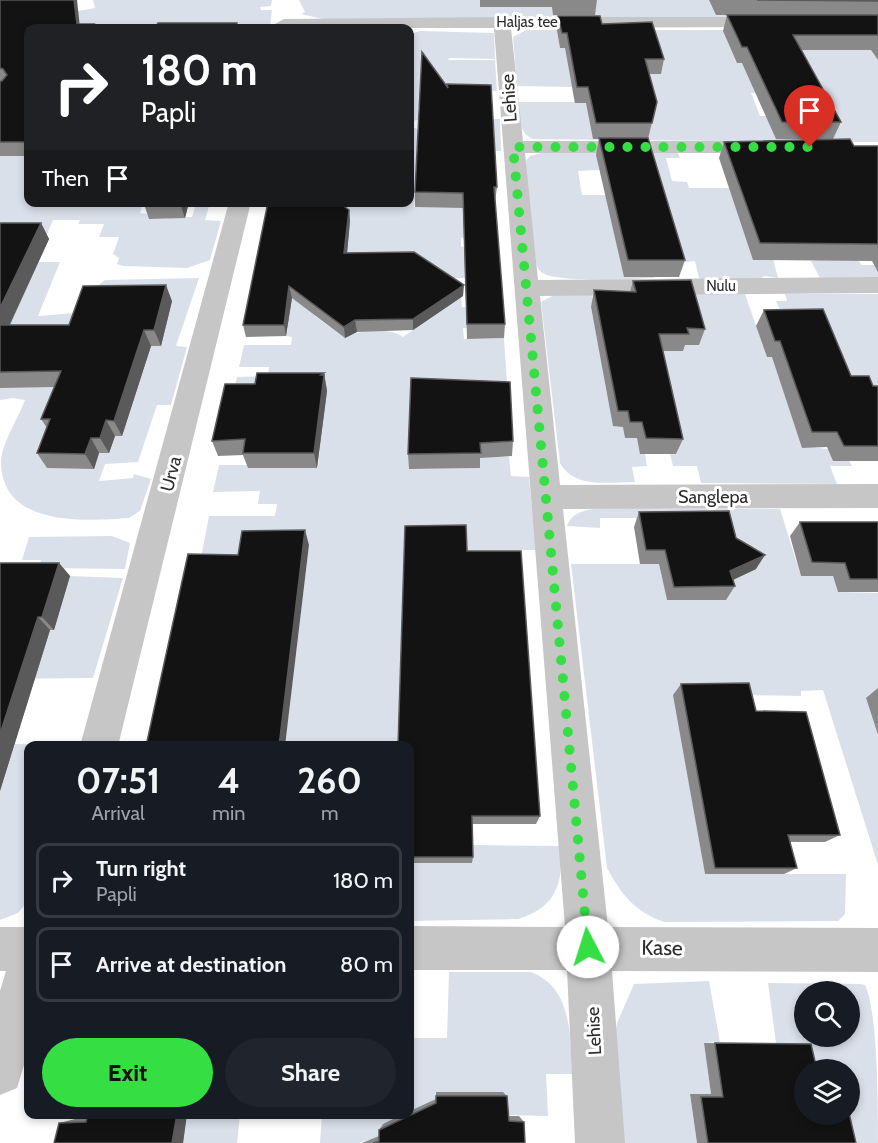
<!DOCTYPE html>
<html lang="en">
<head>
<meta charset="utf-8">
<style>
  body { margin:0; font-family:Cabin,sans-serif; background:#20242c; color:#f1f3f6; height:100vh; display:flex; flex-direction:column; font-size:22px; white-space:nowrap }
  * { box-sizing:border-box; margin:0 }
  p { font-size:20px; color:#9ea1a6 }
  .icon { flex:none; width:33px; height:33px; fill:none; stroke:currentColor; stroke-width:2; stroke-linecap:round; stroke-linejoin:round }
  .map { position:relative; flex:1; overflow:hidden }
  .sheet { position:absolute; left:24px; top:741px; width:390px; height:378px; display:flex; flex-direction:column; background:#171b24; border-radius:12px; box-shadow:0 3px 9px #0003 }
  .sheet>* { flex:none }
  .top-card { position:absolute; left:24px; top:24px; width:390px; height:183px; border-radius:12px; box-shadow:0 3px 9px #0003; background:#202124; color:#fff; overflow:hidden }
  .controls { position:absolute; left:794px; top:981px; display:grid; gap:12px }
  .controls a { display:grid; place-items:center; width:66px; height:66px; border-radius:50%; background:#171b24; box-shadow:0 3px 9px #0003; font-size:30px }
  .pin { position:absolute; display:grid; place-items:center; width:51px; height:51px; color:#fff; margin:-62px -26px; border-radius:50% 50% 50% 0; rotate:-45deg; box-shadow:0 0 6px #0007 }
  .pin .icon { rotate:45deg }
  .me { position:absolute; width:66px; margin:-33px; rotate:355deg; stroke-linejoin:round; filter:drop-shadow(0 0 4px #0008) }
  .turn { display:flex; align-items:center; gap:21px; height:126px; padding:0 18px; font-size:27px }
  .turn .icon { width:78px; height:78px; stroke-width:2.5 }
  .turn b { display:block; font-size:42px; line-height:51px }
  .then { display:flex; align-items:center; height:57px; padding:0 18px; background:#0003; gap:12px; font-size:22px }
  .eta { display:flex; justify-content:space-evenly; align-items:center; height:102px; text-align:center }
  .eta b { font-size:36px; font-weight:700; line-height:42px }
  .button { display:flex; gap:12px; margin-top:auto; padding:12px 18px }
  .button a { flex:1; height:69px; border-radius:36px; background:#34de43; color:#111; font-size:24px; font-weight:700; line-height:69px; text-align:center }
  .button a+a { background:#20242c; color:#f1f3f6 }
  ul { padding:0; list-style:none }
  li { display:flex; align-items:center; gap:18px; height:75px; margin:0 12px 9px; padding:0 6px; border:3px solid #363941; border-radius:12px }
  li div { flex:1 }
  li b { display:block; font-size:22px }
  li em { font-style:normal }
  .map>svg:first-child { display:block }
  .green { fill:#dae0ea; fill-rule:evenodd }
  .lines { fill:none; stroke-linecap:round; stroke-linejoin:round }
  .minor { fill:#c6c6c6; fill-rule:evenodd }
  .wall { fill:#898989 }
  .shaded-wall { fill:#5a5a5a }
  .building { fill:#131313; stroke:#5a5a5a; stroke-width:1.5 }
  .route { stroke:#34de43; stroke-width:10; stroke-dasharray:0 18 }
  .labels { text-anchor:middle; stroke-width:6; stroke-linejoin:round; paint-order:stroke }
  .far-street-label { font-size:15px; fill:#2c2c2c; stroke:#fff }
  .street-label { font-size:18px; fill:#2c2c2c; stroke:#fff }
  .near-street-label { font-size:21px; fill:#2c2c2c; stroke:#fff }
</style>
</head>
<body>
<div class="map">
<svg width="878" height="1143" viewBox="0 0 878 1143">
  <rect width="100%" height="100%" fill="#fff"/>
  <!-- green -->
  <path class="green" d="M93,0h179l-1,6 -11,1 1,3h11l-2,18h-226l6,-12 45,-8z
    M299,0h579v18l-555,1 -22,-5 4,-2z
    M526,30h31l3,18 47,-18h133l138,20v92h-43l-61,-50 -23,1 9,23h30l10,22 -1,4 -266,-3c-15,-6 -13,-22 -14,-37h55l-2,-15 -55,-1 -4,-49z
    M420,31l74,2 1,26 -46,-1 -1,2h47l2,31 -51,1 -9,15h-19v13l-8,1v5l7,3v9h34l40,-19h9l1,32h-9l-59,44 -18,1 -1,11 82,1 1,30h-36v8l3,1 1,8 34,23h-62l-111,31 -11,7 30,22c17,-9 42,-11 58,-1l58,-41 1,11h37l2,20 -38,1 1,11 40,-1 4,61 -98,29 -1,41 70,-1v-11h30l2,19 18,1 7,73h-71l-65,195h-115l24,-200 -65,24 -45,-1 10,-52h66l2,-12h-19l2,-13 -47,1 6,-27h29v3h70l2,-22 -23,-1 27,-35 3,-21h-65l-29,4 4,-16 31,-1 1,-9h-30l5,-22h47l1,-8 -6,-1 2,-9 -36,-21 39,-1 5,-27v-71h55l1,-4 58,-1v-104l2,-1v-5l-2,-1v-57z
    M28,89v113l125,1h-10l-3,10 10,1 -1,5 43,-2 3,-10 14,-1 -4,14 16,1 -11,39 -23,8 -64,-2 -6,-2 2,-6 -6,-4 6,-17h-20l5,-13h-26l2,-4h-27l-8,19h-45v-113z
    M541,153h68l-11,9 1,8 -21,1 4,24h46l16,-42h34l2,5h-14l6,23 15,1 2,6h90l64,39 18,38h17v13h-58l-9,-17 8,-1 -48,-9 7,27 -13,-2 -6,3h-58l-2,-1 -4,-17 -44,5 3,12h-3c-20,1 -96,5 -110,-6 -5,-4 -5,-12 -6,-18l-10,-92 5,-6z
    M34,262h26l-22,54 38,-3 19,-25 10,-8 94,-2 -23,68 11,1 -16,58h-14l-19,57 -33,2 -6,17 34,-3 1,-4 17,5 -11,32 -11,7c-43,3 -129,10 -128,-58 2,-19 17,-41 24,-60l-12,-2 -13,2v-114z
    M669,294h76l22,63 20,-31 -11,-25h11l-2,-7h93v143l-92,-38 16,48c17,1 42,0 50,19h-22l7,18 -136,-1 -4,-17h-24l-3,-12h-25l2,12 -15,1 3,15c-26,0 -61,7 -75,-19l-19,-161 13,-7h38l2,12 -3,1 7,36 18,7h66z
    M599,508l181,1 21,67h32l5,16 40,1v105h-12l12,38v129l-55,-175 -22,1v5l-62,-1 -55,58 21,121h141l-1,40 -7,7 -174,1c-29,-10 -43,-28 -57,-54l-36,-304h88l8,36h58l-87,-73 -2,-9h-36v10l-33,-2c5,-14 18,-16 32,-18z
    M112,536l18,7 -5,26 -87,-1 3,-8h-19l7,-23z
    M70,576l53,2 -30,100 -93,1v-50l54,1z
    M15,744l62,1 -49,1v155l-10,12 -18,7v-129z
    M471,845l90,1c2,37 -4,61 -43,73l-108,2v-58h62z
    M449,972h82c42,16 39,65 41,102h-26l2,42 -44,-1 -1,-23h-66l-1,9 -26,10v-73h37z
    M709,981l11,61 -16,1 7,51h-21l7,49h-78l-6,-94 4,-26 17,-39z
    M768,983l92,1 5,1c13,27 13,121 13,158h-39l10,-29v-44h-45l-8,-26 -20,-1zM804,992h45v44h-45z
    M187,1115h53l-3,28h-54z
    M322,1115h81l-21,21 -23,7h-39z"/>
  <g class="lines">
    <!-- minor -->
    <path class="minor" d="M502,17h266l9,5 -9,5 -257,1 12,113h243l7,2 4,4 -4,4 -7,2h-241l13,127 340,-3v16l-338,3 20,189 318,-1v24l-315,1 45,418 270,1v44l-266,-1 13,172h-50l-8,-173h-157v-44l155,1 -71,-899h-213l-6,-4 9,-5z
      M229,202h22l-133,544h-38z
      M0,927h28v125l-11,36 -17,7v-104l6,-20h-6z"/>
  </g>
  <!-- wall -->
  <path class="wall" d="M0,0l80,24h14l1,4h-67v128h-28v-75h2l-2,-1z
    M480,0h117l-2,15h-42l-1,-8h-72z
    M709,0h169v60l-7,-10h-70l40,72 -8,17h-57l-34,-76h-5l-14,-32 4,-16h-11z
    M558,16l44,8 62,35 -3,15h-12l8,28 -9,37 37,121 -6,17h-55l-28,-122 3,-16h-6l-7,-36h-11l-10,-55h-5l-3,-17z
    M724,142l130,4h24v126l-6,-11 -119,-1 -34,-102z
    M497,187l-2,15 10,122 -1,14 -37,1 -4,-131 -48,-1v-15z
    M189,202l-4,16 -36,1 -5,-15z
    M268,202h80l-1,5h-2l4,3 1,11 -3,32 116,43 -50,34 -56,2 -12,6 -53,-40 -6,38 -40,1 -3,-12z
    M0,223h41l8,16 -39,86h59l103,-24 -11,45h-10l-29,90h-7l-6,17h-10l-5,16 -47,-1 -10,-15 10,-25 -6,-9 13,-32 -54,1z
    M633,281l72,48 -6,16h-14l-2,6h-20l20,88 -7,15h-36l-3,-16h-12l-2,-11 -10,-1 -22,-119 3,-17 36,2z
    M764,310l87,66 22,10h5v75h-45l-6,-14 -25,1 -30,-91h-5l-11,-31z
    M324,373l3,18 -10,77h-69l-5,-13 -25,1 -6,-15 43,-57z
    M411,378l102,63 -1,15 -32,2v10l-71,1 -1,-15z
    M639,512l97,26 20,31 -23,11 2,6 -9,14h-59l-8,-36h-19l-6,-37z
    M800,522h78v70h-40l-5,-16h-32l-11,-40z
    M467,551l73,265 -4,8h-64l1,33 -1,6h-62v-117z
    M0,563h59l11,13 -16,54h-4l-50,161z
    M681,684l75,27 84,124 -15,7h-35l7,26 -13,6h-79l-32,-179z
    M878,688v47l-12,-37z
    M704,1043l107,1 -7,26 52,73h-159l-7,-49h21z
    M436,1092h67l4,4 1,20h11l5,6 1,21h-163l17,-7v-6l4,-6 20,-10h7v-3l26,-12z
    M88,1114h99l-4,29 -124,-20 16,-4h12z"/>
  <!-- shaded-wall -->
  <path class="shaded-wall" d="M74,0h3l3,28 -3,-4z
    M181,202h8l-4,16 -5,-15z
    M349,210l1,11 -4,43 -2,-11z
    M41,223l8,16 -47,102 -2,-4v-29z
    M166,285l6,16 -11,45 -7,-16z
    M464,285l-1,11 -50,34v-11z
    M289,286l3,12 -6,38 -2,-11z
    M355,320l2,12 -12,6 -1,-11z
    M144,330l7,16 -29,90 -8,-15z
    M324,373l3,18 -10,77 -3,-15 7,-78z
    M106,420l9,16 -6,17 -9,-15z
    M91,438l8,15 -5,16 -9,-15z
    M305,530l4,15 -24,201h-6z
    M765,555l-9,14 -34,16 8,-14z
    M59,563l11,13 -16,54 -12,-13z
    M38,617l12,13 -50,161v-57z
    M177,1114h10l-4,29h-11z"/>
  <!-- building -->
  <path class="building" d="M0,0h74l3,24h17l-3,4h-63v111l-1,3h-27v-61h2l5,-6 -4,-6 -3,-1z
    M757,0h121v1z
    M727,15h151v20h-85l48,87h-59l-35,-75h-5z
    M558,16h42l2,8 50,-2 12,37h-19l12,43 -5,21h-56l-8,-36h-11l-10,-54h-5z
    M158,23h79l-2,5h-80z
    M304,26h44l-1,2h-44z
    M422,52l26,36 -1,-4 44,1 6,102h-3l11,137h-38l-4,-131 -48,-1z
    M599,138h49l37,122h-57z
    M850,139l4,7h24v98l-118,-1 -36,-101z
    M144,202h37l-37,2z
    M268,202h70l11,8 -5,43 70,-1 50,33 -51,34 -58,1 -11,7 -55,-41 -5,39h-41z
    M0,223h41l-41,85z
    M691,280l14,49 -18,-1 2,6h-30l24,105 -37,-1 -4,-16h-12l-2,-11h-10l-24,-121 42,2 -3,-11z
    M166,285l-12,45h-10l-30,91 -8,-1 -6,18h-9l-6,16 -48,-1 13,-34h-9l20,-48 -61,1v-47h69l14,-39z
    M823,309l28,67h18l4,10h5v60h-34l-7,-14h-25l-32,-91h-5l-11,-31z
    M257,373h67l-3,2h3l-10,78h-71l2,-14 -33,2 13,-57h30z
    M411,378l99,4 3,59 -33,2 1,10 -73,1z
    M729,511l7,27 29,17 -35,16 5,15 -61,1 -9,-37h-19l-7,-38z
    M800,522h78v57h-28l-5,-16 -33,-1z
    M466,525l1,26h54l19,265h-68l1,41h-63v-111h-12l7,-220z
    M305,530l-26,216h-133l42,-192 50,1 4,-24z
    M0,563h59l-17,54h-4l-38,117z
    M749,683l7,28 50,1 34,123h-52l9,33h-82l-34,-184z
    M715,1043l96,1 6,26h-13v44h45v-1l7,30h-148l-7,-46h22z
    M436,1096h71l2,25 15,1 1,21h-151l5,-2v-11l57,-27z
    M88,1114h89l-5,29h-118l5,-20 27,-1z"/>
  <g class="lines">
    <!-- route -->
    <path class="route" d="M588,947l-75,-800h297"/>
  </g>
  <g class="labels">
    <!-- far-street labels -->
    <g class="far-street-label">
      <text x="527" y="27">Haljas tee</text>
      <text x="721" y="291">Nulu</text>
    </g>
    <!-- street labels -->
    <g class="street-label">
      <text transform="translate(509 98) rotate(-94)" y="6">Lehise</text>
      <text transform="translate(171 474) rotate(-75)" y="6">Urva</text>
      <text x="713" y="503">Sanglepa</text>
      <text transform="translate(594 1031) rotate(-93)" y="6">Lehise</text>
    </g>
    <!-- near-street labels -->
    <g class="near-street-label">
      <text transform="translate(662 948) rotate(1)" y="7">Kase</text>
    </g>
  </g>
</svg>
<div class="controls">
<a><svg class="icon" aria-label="search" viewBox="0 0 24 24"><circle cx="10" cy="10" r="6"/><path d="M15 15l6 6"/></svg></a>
<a><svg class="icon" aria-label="layers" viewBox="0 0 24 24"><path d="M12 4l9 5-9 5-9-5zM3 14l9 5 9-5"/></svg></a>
</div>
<div class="pin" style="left:810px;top:147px;background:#d93025"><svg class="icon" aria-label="arrive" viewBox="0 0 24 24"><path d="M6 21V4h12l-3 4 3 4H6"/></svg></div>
<svg class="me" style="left:588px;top:947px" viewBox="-20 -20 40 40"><circle r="19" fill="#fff"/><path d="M0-13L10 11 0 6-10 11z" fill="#34de43"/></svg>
<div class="top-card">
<div class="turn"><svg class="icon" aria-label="right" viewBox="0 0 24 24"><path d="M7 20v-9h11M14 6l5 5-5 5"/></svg><div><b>180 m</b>Papli</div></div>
<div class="then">Then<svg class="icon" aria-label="arrive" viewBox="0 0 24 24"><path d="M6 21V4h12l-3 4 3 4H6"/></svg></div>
</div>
<section class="sheet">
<div class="eta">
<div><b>07:51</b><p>Arrival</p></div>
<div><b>4</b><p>min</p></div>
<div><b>260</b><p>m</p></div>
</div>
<ul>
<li><svg class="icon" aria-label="right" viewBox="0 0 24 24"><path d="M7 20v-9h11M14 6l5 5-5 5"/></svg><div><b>Turn right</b><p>Papli</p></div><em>180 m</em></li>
<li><svg class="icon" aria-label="arrive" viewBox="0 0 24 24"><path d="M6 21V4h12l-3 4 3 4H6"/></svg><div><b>Arrive at destination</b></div><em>80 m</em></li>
</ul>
<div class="button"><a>Exit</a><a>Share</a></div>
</section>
</div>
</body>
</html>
